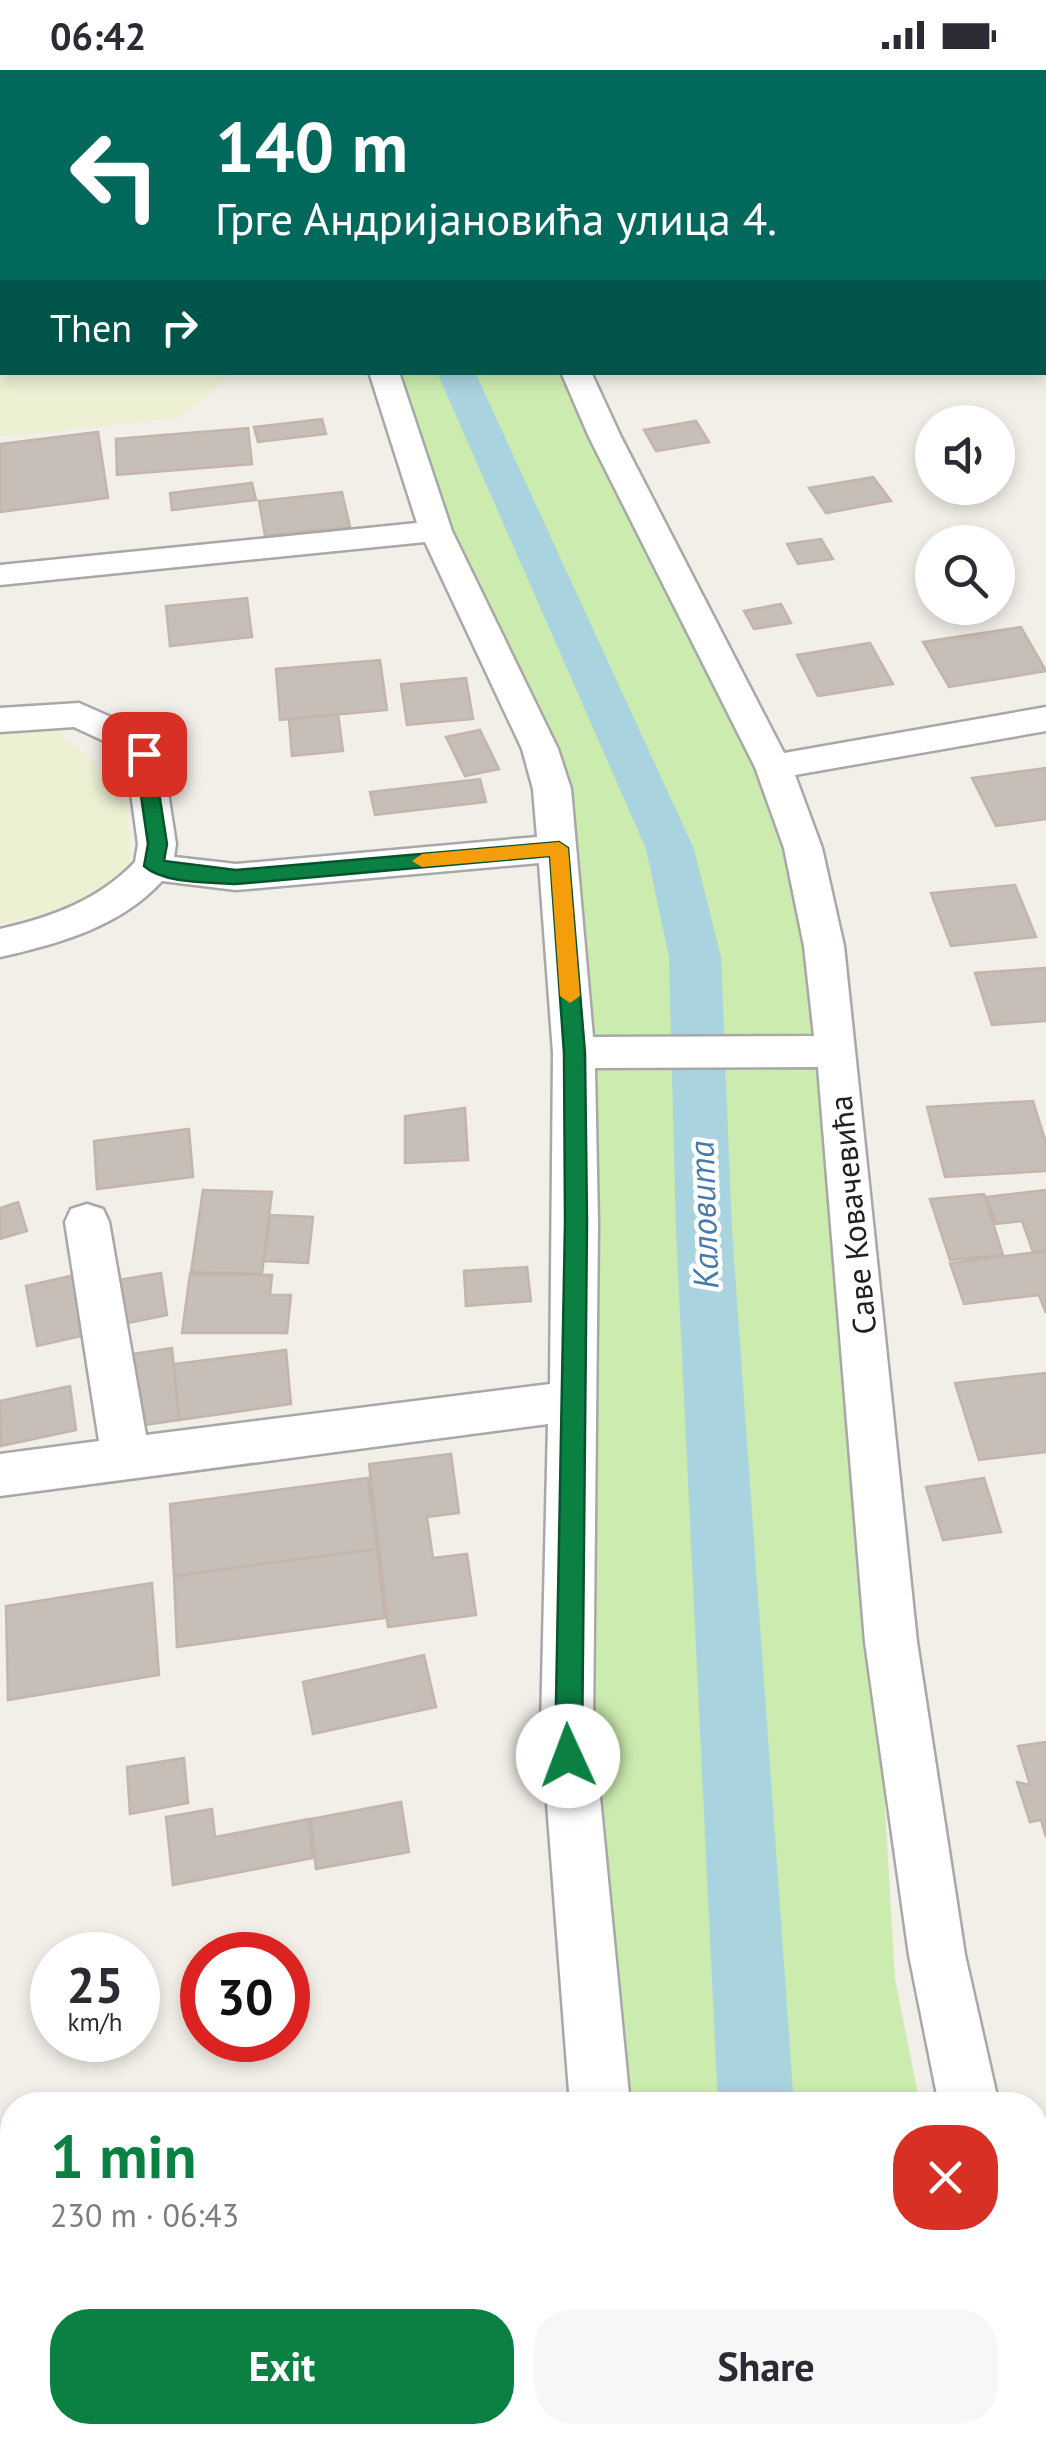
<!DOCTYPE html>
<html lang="en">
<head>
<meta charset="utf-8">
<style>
  body { margin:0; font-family:"PT Sans",sans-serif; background:#f7f7f7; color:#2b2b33; height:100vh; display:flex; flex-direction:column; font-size:38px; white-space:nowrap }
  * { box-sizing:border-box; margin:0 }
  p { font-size:32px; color:#7c7c81 }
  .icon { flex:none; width:55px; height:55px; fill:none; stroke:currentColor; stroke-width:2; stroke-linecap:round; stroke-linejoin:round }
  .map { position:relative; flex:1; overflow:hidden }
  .side { position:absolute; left:0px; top:2022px; width:1048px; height:352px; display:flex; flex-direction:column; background:#fff; border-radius:40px 40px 0 0; box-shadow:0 5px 15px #0003 }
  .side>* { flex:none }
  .guide { position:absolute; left:0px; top:0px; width:1048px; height:305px; box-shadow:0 5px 15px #0003; background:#00695c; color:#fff; overflow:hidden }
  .fabs { position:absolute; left:915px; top:335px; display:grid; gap:20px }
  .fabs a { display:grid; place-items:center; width:100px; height:100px; border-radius:50%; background:#fff; box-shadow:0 5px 15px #0003; font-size:50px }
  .speed { position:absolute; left:30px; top:1862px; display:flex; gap:20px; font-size:50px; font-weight:700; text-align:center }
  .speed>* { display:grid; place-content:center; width:130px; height:130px; border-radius:50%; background:#fff; box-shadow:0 5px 15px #0003; line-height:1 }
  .speed small { font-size:25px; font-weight:400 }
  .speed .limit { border:15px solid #d22; background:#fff; color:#111 }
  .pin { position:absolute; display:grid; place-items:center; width:85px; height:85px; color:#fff; margin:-42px; border-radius:20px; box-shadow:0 5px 15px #0006 }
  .me { position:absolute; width:110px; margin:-55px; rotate:358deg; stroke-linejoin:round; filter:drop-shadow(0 0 8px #0008) }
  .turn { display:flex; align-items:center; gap:35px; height:210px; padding:0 50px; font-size:45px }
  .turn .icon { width:130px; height:130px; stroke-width:2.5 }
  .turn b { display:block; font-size:70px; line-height:85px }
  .then { display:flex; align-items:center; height:95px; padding:0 50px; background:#0003; gap:20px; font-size:38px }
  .round { display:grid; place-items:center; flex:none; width:105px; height:105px; border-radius:40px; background:#f7f7f7 }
  .summary { display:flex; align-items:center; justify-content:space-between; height:170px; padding:0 50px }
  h1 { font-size:60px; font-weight:700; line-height:75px; color:#0b8043 }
  .button { display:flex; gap:20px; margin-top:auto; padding:20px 50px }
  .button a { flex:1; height:115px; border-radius:40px; background:#0b8043; color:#fff; font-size:40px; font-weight:700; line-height:115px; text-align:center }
  .button a+a { background:#f7f7f7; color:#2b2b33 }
  .status { display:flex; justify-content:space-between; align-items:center; height:70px; padding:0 50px; background:#fff; direction:ltr }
  .status svg { height:28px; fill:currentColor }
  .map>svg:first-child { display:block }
  .farmland { fill:#eef0d4 }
  .grass { fill:#ccebae }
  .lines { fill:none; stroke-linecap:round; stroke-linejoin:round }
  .canal { fill:#a9d3df; fill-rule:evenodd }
  .building { fill:#c6beb7; stroke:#c4b5aa; stroke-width:2.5 }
  .street-casing { stroke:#a8a8a8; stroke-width:5 }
  .street { fill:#fff; fill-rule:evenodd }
  .route { fill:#0b8043; stroke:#07532c; stroke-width:2.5 }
  .slow { fill:#f59e0b }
  .labels { text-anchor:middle; stroke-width:9; stroke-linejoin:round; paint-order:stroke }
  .street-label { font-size:32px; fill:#212121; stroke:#fff }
  .water-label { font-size:35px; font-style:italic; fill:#487aab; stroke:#fff }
</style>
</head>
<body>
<div class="status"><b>06:42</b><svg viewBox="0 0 49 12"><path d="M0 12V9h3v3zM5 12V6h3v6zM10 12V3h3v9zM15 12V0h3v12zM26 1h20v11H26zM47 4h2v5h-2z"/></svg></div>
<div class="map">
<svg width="1046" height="2374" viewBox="0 0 1046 2374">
  <rect width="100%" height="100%" fill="#f2eee8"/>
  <!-- farmland -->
  <path class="farmland" d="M0,168l2,134 229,1 -51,45 -180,19z
    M49,656l49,38 30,41 2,63 -53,37 -77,19v-192z"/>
  <!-- grass -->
  <path class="grass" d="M384,303h192l227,475 72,790 20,341 25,126h-320l-41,-1257z
    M1007,2362l4,12h-376l-1,-11z"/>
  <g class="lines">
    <!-- canal -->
    <path class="canal" d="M330,0h32l1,2h-32z
      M437,302h38l219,477 27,108 11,274 62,874h-76l-42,-874 -7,-274 -23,-108z
      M746,2362h82l2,12h-84z"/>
  </g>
  <!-- building -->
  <path class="building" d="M322,349l4,15 -68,8 -4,-15z
    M696,351l13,21 -53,9 -12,-21z
    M248,358l4,36 -135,11 -1,-36z
    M98,362l10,66 -108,14v-68z
    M873,407l18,24 -65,12 -17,-25z
    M252,413l4,17 -84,10 -2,-17z
    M342,422l8,35 -85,9 -6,-35z
    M821,469l12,20 -35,5 -11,-20z
    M247,528l5,39 -82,9 -4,-40z
    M781,534l10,19 -37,6 -10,-18z
    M1021,557l25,44 -97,16 -26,-45z
    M870,573l23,41 -75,12 -21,-41z
    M380,590l7,50 -107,10 -4,-51z
    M466,608l7,41 -66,6 -6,-41z
    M338,644l5,37 -51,5 -3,-37z
    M480,660l19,39 -34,7 -19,-39z
    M1046,698v51l-50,7 -24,-48z
    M480,709l6,23 -111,13 -5,-23z
    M1015,815l21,52 -85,9 -20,-53z
    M1046,898v53l-54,4 -17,-52z
    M1033,1031l13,42v28l-101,6 -18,-70z
    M465,1038l3,52 -63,3v-47z
    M189,1059l4,48 -96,12 -3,-48z
    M203,1120l69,2 -10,82 -71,-2z
    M1046,1120v60l-13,2 -11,-31 -26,3 -10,-27z
    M984,1124l19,61 -53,5 -20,-61z
    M18,1132l9,29 -27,8v-31z
    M270,1145l43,2 -5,46 -44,-2z
    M1046,1181v62l-7,-18 -75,9 -14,-41z
    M527,1197l4,34 -65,5 -2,-35z
    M88,1202l11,60 -62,14 -11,-60z
    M161,1203l6,42 -49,10 -6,-44z
    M190,1204l82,1 -2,20h21l-4,38h-105z
    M172,1278l7,72 -48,7 -5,-72z
    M286,1280l5,54 -112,16 -5,-56z
    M1046,1303v79l-67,8 -24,-77z
    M70,1316l6,44 -75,16 -1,-45z
    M451,1384l8,59 -32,4 6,41 34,-4 9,61 -88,12 -19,-163z
    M368,1408l9,71 -203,27 -4,-72z
    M984,1408l17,54 -58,8 -17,-53z
    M377,1479l8,69 -208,29 -3,-71z
    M152,1513l7,92 -151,25 -2,-94z
    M424,1585l12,52 -123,27 -10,-52z
    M1046,1672v95l-5,-17 -11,2 -13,-40 13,3 -12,-39z
    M184,1688l4,45 -58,11 -3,-47z
    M401,1732l8,50 -93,17 -5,-50z
    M212,1739l3,28 94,-18 4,39 -140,27 -7,-68z
    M12,2160v102l-12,2v-102z
    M466,2364l1,10h-50z"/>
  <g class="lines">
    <defs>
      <path id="street" d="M272,0h26l1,2h-25z
        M441,0h26l1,2h-25z
        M0,83h2v16h-2z
        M369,302h30l53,159 106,218 13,40 22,248 221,-1 -10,-90 -20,-98 -29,-81 -166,-330 -28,-65h30l30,65 163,316 262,-46v24l-251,44 27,73 22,98 73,696 48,313 34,150h-60l-30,-150 -44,-313 -47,-575 -223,1 3,155 -5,502 37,380h-60l-29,-380 7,-301 -548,72v-42l99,-13 -34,-219 6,-13 16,-5 16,5 6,13 37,213 404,-51 3,-331 -14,-190 -303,27 -74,-9c-42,46 -104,63 -162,76v-28c50,-11 99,-29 135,-67l3,-18 -12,-88 -5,-7 -47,-22 -74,5v-24l79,-5 68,30 15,21 14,90 -2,13 62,7 301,-27 -4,-48 -11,-40 -97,-207 -425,43v-20l417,-42z
        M1046,2213v132l-11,-5v-124z
        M265,2362h136l-5,12h-135z
        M602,2362h64l1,12h-64z"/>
    </defs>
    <!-- street casing -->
    <use href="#street" class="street-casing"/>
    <!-- street -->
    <use href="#street" class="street"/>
  </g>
  <!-- route -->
  <path class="route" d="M144,678l9,6 14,90 -3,17 72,9 323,-28 9,6 17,205 2,169 -5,534 -4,10 -10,3 -9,-3 -4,-10 10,-534 -1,-169 -14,-197 -314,28c-27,-2 -72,0 -92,-18l4,-22 -13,-90z"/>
  <!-- slow -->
  <path class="slow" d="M559,772l9,6 12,148 -10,7 -10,-7 -10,-140 -128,11 -10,-6 10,-7z"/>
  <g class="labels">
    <!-- street labels -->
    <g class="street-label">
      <text transform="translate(853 1145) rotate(-96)" y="11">Саве Ковачевића</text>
    </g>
    <!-- water labels -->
    <g class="water-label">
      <text transform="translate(704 1145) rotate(-92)" y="12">Каловита</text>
    </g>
  </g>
</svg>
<div class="fabs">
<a><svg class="icon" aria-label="sound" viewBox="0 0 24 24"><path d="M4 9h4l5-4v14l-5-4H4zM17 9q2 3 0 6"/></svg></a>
<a><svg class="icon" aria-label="search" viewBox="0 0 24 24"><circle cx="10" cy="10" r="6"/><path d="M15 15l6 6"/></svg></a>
</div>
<div class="speed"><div>25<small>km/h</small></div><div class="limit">30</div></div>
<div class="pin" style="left:144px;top:684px;background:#d93025"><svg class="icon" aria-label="arrive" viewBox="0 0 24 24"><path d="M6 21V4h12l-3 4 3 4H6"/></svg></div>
<svg class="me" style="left:568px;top:1686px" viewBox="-20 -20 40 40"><circle r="19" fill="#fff"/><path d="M0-13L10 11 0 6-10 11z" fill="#0b8043"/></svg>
<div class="guide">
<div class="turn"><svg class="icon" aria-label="left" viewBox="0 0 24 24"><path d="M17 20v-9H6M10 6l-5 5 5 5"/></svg><div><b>140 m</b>Грге Андријановића улица 4.</div></div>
<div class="then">Then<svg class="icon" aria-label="right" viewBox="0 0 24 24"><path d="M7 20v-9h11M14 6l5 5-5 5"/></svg></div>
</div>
<section class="side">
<div class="summary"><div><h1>1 min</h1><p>230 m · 06:43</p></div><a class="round" style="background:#d93025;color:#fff"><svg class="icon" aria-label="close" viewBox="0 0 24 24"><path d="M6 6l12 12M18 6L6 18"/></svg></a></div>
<div class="button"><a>Exit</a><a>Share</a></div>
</section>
</div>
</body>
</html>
